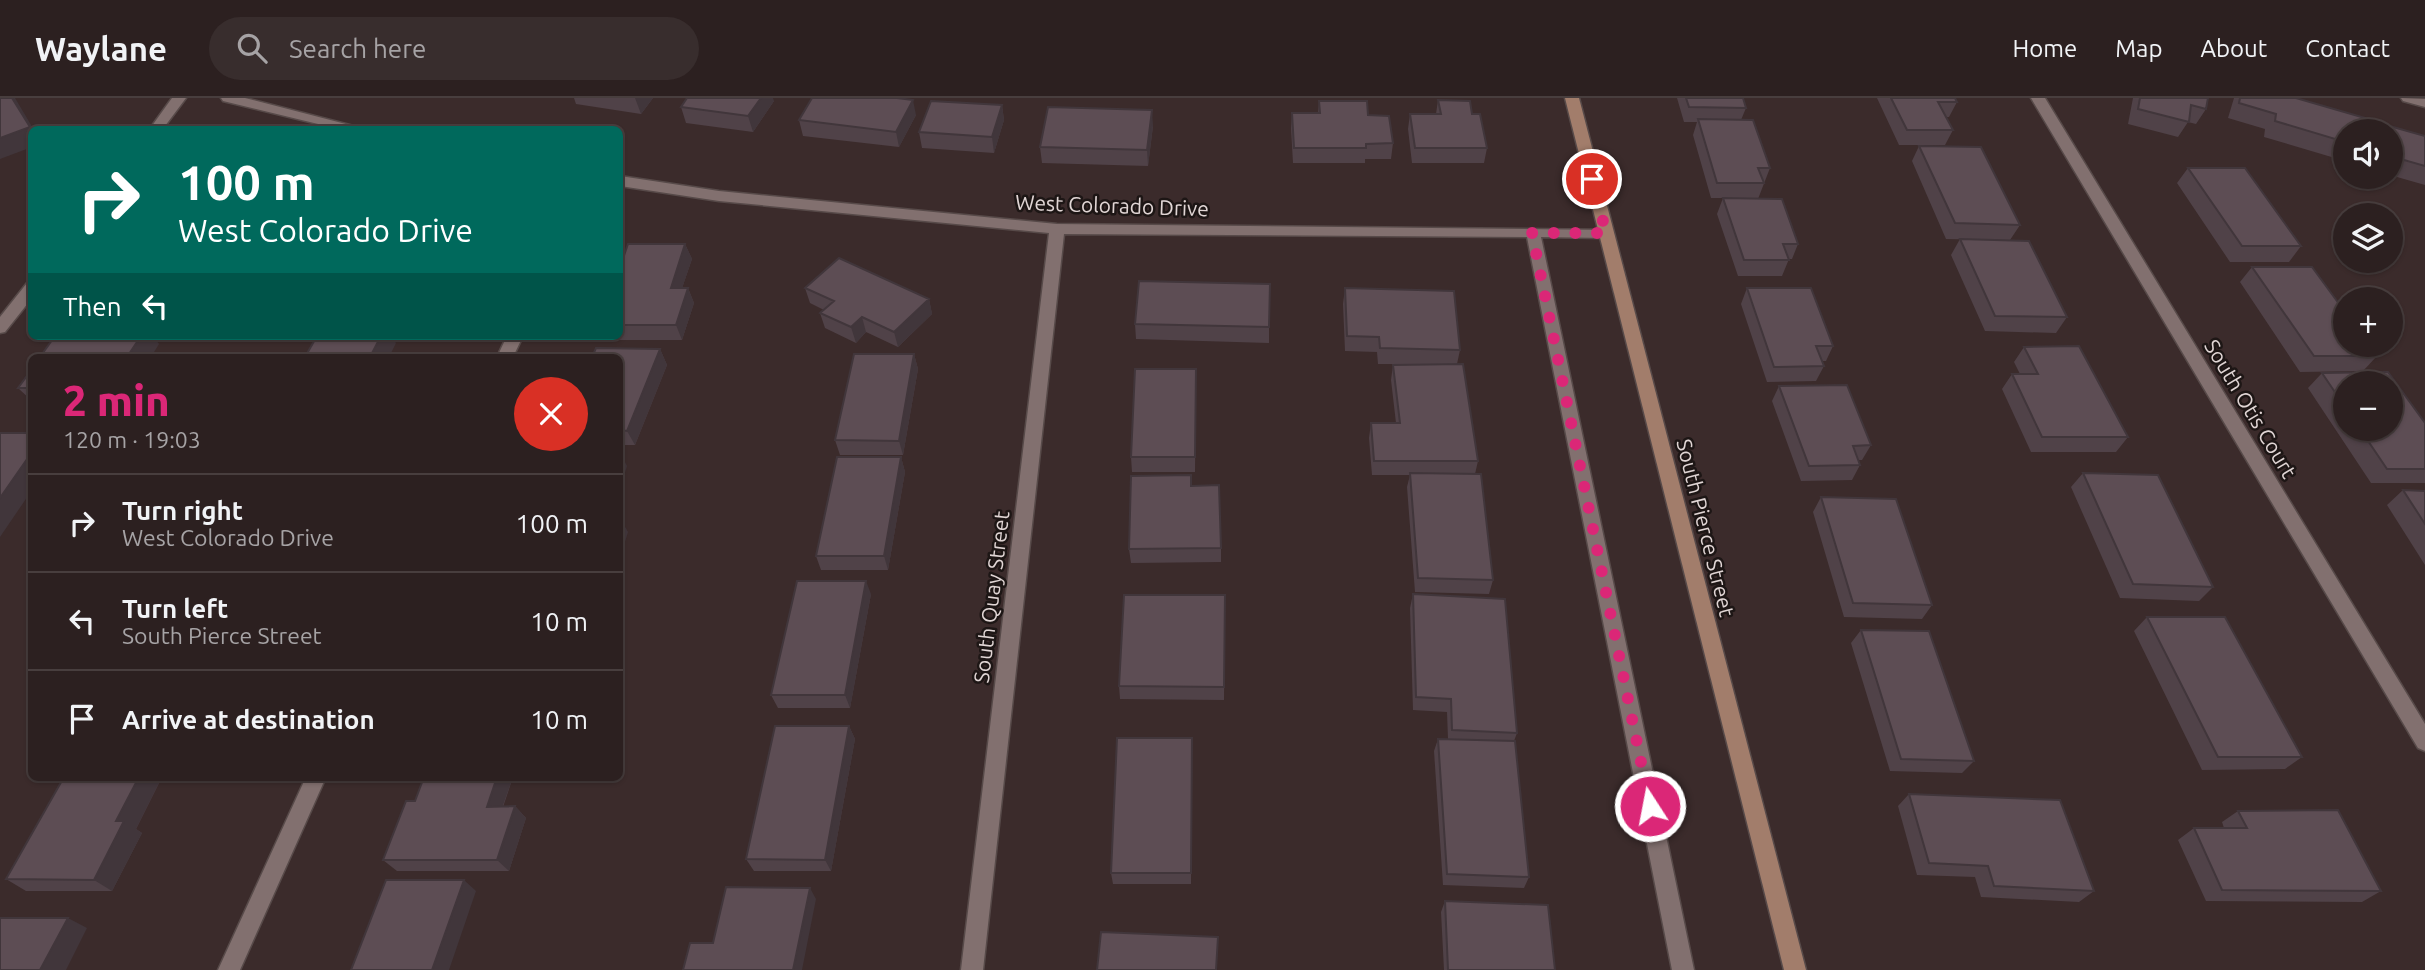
<!DOCTYPE html>
<html lang="en">
<head>
<meta charset="utf-8">
<style>
  body { margin:0; font-family:Ubuntu,sans-serif; background:#382d2d; color:#f1f3f6; height:100vh; display:flex; flex-direction:column; font-size:26px; white-space:nowrap }
  * { box-sizing:border-box; margin:0 }
  p { font-size:23px; color:#a6a3a5 }
  .icon { flex:none; width:38px; height:38px; fill:none; stroke:currentColor; stroke-width:2; stroke-linecap:round; stroke-linejoin:round }
  .map { position:relative; flex:1; overflow:hidden }
  .details { position:absolute; left:28px; top:256px; width:595px; height:427px; display:flex; flex-direction:column; background:#2c2020; border-radius:10px; box-shadow:0 2px 5px #0004,0 0 0 2px #483e3e }
  .details>* { flex:none }
  .hud { position:absolute; left:28px; top:28px; width:595px; height:214px; border-radius:10px; box-shadow:0 2px 5px #0004,0 0 0 2px #483e3e; background:#00695c; color:#fff; overflow:hidden }
  .tools { position:absolute; left:2333px; top:21px; display:grid; gap:14px }
  .tools a { display:grid; place-items:center; width:70px; height:70px; border-radius:50%; background:#2c2020; box-shadow:0 2px 5px #0004,0 0 0 2px #483e3e; font-size:35px }
  .pin { position:absolute; display:grid; place-items:center; width:60px; height:60px; color:#fff; margin:-30px; border:4px solid #fff; border-radius:50%; box-shadow:0 2px 7px #0007 }
  .me { position:absolute; width:77px; margin:-38px; rotate:349deg; stroke-linejoin:round; filter:drop-shadow(0 0 5px #0008) }
  .turn { display:flex; align-items:center; gap:24px; height:147px; padding:0 35px; font-size:32px }
  .turn .icon { width:91px; height:91px; stroke-width:2.5 }
  .turn b { display:block; font-size:49px; line-height:60px }
  .then { display:flex; align-items:center; height:66px; padding:0 35px; background:#0003; gap:14px; font-size:26px }
  .round { display:grid; place-items:center; flex:none; width:74px; height:74px; border-radius:37px; background:#382d2d }
  .summary { display:flex; align-items:center; justify-content:space-between; height:119px; padding:0 35px }
  h1 { font-size:42px; font-weight:800; line-height:52px; color:#db2777 }
  ul { padding:0; list-style:none }
  li { display:flex; align-items:center; gap:21px; height:98px; padding:0 35px; border-top:2px solid #483e3e }
  li div { flex:1 }
  li b { display:block; font-size:26px }
  li em { font-style:normal }
  header { display:flex; align-items:center; gap:42px; box-sizing:border-box; height:98px; padding:0 35px; background:#2c2020; border-bottom:2px solid #483e3e }
  header strong { font-size:33px }
  nav { display:flex; gap:38px; margin-inline-start:auto; font-size:24px }
  .search { width:490px; height:63px; background:#382d2d; display:flex; align-items:center; gap:18px; box-sizing:border-box; padding:0 24px; border-radius:38px; color:#a6a3a5; font-size:26px }
  .map>svg:first-child { display:block }
  .lines { fill:none; stroke-linecap:round; stroke-linejoin:round }
  .street-casing { stroke:#574a49; stroke-width:3 }
  .secondary-casing { stroke:#574a49; stroke-width:3 }
  .street { fill:#82706f; fill-rule:evenodd }
  .secondary { fill:#a27d6b; fill-rule:evenodd }
  .wall { fill:#504248; fill-rule:evenodd }
  .shaded-wall { fill:#41363b }
  .building { fill:#5d4d54; stroke:#41363b; stroke-width:2 }
  .route { stroke:#db2777; stroke-width:12; stroke-dasharray:0 21.6 }
  .labels { text-anchor:middle; stroke-width:5; stroke-linejoin:round; paint-order:stroke }
  .street-label { font-size:21px; fill:#e1d6d5; stroke:#1d1615 }
</style>
</head>
<body>
<header>
<strong>Waylane</strong>
<div class="search"><svg class="icon" aria-label="search" viewBox="0 0 24 24"><circle cx="10" cy="10" r="6"/><path d="M15 15l6 6"/></svg>Search here</div>
<nav><a>Home</a><a>Map</a><a>About</a><a>Contact</a></nav>
</header>
<div class="map">
<svg width="2425" height="872" viewBox="0 0 2425 872">
  <rect width="100%" height="100%" fill="#3b2b2b"/>
  <g class="lines">
    <defs>
      <path id="street" d="M172,0h14l-24,32h-13z
        M221,0h24l124,32h-26l-120,-29z
        M2031,0h14l380,626v27l-7,-3z
        M2401,0l24,1v8l-22,-6z
        M620,78l99,15 338,33 554,6 2,3 -7,5 -65,-1 153,733h-22l-145,-733 -463,-3 -81,736h-22l88,-737 -330,-32 -99,-15z
        M32,184v16l-27,34 -5,1v-16l27,-34z
        M507,238h16l-10,21h-16z
        M306,679h20l-86,193h-22z"/>
      <path id="secondary" d="M1565,0h14l227,872h-22z"/>
    </defs>
    <!-- street casing -->
    <use href="#street" class="street-casing"/>
    <!-- secondary casing -->
    <use href="#secondary" class="secondary-casing"/>
    <!-- street -->
    <use href="#street" class="street"/>
    <!-- secondary -->
    <use href="#secondary" class="secondary"/>
  </g>
  <!-- wall -->
  <path class="wall" d="M574,0h79l-12,16 -65,-10z
    M1677,0h66l3,10 -5,12 29,48 -12,31 40,45 -6,15h-3l-7,17h-44l-21,-62 6,-16h-12l-18,-63 4,-13h-13z
    M1877,0h78l2,4 -8,15h-3l7,13 -8,15h-46z
    M2133,0h75l-2,11 -10,15 -8,-2 -10,15 -50,-13z
    M2234,0h62l49,33v30l-81,-24 1,-8 -37,-11z
    M1438,2l34,14 15,34 -3,15h-72l-4,-34 2,-15h26z
    M774,3l-21,31 -67,-9 -5,-16z
    M1319,3l49,14 25,28 -2,16h-26v4h-72l-2,-35 1,-15h26z
    M1002,7l2,15 -10,33 -72,-5 -3,-16z
    M916,17l-17,32 -96,-11 -4,-16z
    M2386,27l39,11v49l-35,-10v-44h-9z
    M1153,28l-5,40 -106,-3 -2,-16z
    M1919,48l101,79 -10,15 -64,-1 -34,-78z
    M2188,70l113,78 -12,16h-59l-53,-79z
    M1960,141l107,78 -11,16 -71,-2 -34,-76z
    M685,146l7,15 -10,29h6l6,15 -12,37h-77l-2,-4h17v-69z
    M2252,169l125,89 -14,15 -63,1 -60,-90z
    M805,190l124,11 3,15 -34,33 -32,-15 -10,11 -31,-15 -5,-15 4,-3 -14,-7z
    M1345,190l115,62 -3,14 21,97 -3,13 18,106 -4,14 -74,-2 -8,-105 3,-12h-38l-3,-37 2,-15h25l-5,-43 2,-15 32,-1h-47l-1,-12 -32,-1 -2,-47z
    M1747,190l86,58 -7,15h-4l2,5 -8,15 -49,1 -26,-78z
    M1135,226l134,3v16l-133,-4z
    M2024,249l104,90 -12,15h-85l-29,-63 10,-15h8l-6,-12z
    M660,251l7,16 -32,80h-15v-88z
    M914,256l4,15 -15,86h-63l-5,-15z
    M32,271v32l-14,-13z
    M1196,271l-1,103h-63l-1,-15z
    M2388,274l37,51v60h-54l-63,-95 14,-15zM2345,285h45v46h-45z
    M1779,288l92,59 -9,15h-4l2,5 -8,15 -51,1 -29,-80z
    M901,359l4,15 -17,98h-67l-5,-14z
    M2083,375l130,114 -14,14 -79,-3 -49,-111z
    M1191,377l1,11 29,62v14l-90,1 -2,-14z
    M2403,392l22,1v74l-38,-60z
    M1821,399l111,108 -10,14 -78,-2 -31,-105z
    M871,496l-21,114h-72l-7,-13z
    M1413,496l104,139 -3,8 15,136 -5,11 -81,-3 -9,-134 4,-12h10l-1,-27 -34,-2 -3,-102z
    M1225,497l-1,105 -104,-1 -1,-13z
    M2147,519l155,140 -17,12 -83,1 -68,-139z
    M1861,532l113,131 -12,12 -72,-2 -39,-128z
    M849,628l6,13 -24,132h-77l-8,-12z
    M1192,640l-1,146h-78l-2,-11z
    M64,679h98l-26,52 6,4 -30,58h-86l-20,-12z
    M424,679h89l-10,30 12,-1 11,12 -17,53h-112l-14,-11 32,-59z
    M1909,696l185,97 -15,11 -98,-5 -6,-20 -58,-2 -19,-69z
    M2238,713l143,80 -19,11 -156,-1 -28,-61 16,-12h30l-2,-6z
    M1445,803l110,69h-111l-3,-58z"/>
  <!-- shaded-wall -->
  <path class="shaded-wall" d="M12,0h3l19,32h-2v17l-32,12v-21z
    M635,0h18l-12,16z
    M761,0h12l1,3 -21,31 -5,-16z
    M913,2l3,15 -17,32 -3,-15z
    M1002,7l2,15 -10,33 -2,-16z
    M1152,12l1,16 -5,40 -1,-16z
    M685,146l7,15 -15,44 -6,-15z
    M688,190l6,15 -12,37 -6,-15z
    M929,201l3,15 -34,33 -4,-15z
    M862,219l4,15 -10,11 -5,-16z
    M141,238h12l6,8 -8,13h-24z
    M381,238h12l-1,2 4,5 -7,14h-19z
    M660,251l7,16 -32,80 -8,-14z
    M914,256l4,15 -15,86 -4,-14z
    M32,354v38l-32,47v-39z
    M620,354l7,14 -7,22z
    M901,359l4,15 -17,98 -4,-14z
    M620,420l8,14 -8,26z
    M866,483l5,13 -21,114 -5,-13z
    M849,628l6,13 -24,132 -6,-11z
    M139,679h23l-26,52 6,4 -30,58 -18,-11 22,-59z
    M497,679h16l-15,42 -11,-12z
    M515,708l11,12 -17,53 -12,-11z
    M464,782l12,11 -27,79h-17z
    M810,790l6,11 -14,71h-9z
    M68,820l19,10 -21,42h-26z"/>
  <!-- building -->
  <path class="building" d="M0,0h12l18,29 -30,11z
    M687,0h74l-13,18 -67,-9z
    M812,0h85l16,2 -17,32 -97,-12z
    M1686,0h57l3,10 -57,-1z
    M1891,0h64l2,4h-19l15,28h-46z
    M2140,0h68l-2,11 -15,-4 -2,17 -51,-13z
    M2240,0h56l69,20 -2,13h-18v11l-70,-21 1,-7 -37,-11z
    M1438,2l32,1 2,13h8l7,34h-72l-5,-34h31z
    M931,3l71,4 -10,32 -73,-5z
    M1319,3h48l1,14 21,1 4,27 -27,1v4h-72l-2,-35h28z
    M1048,9l104,3 -5,40 -107,-3z
    M1698,21l55,1 17,48h-12l6,15h-47z
    M2386,27l39,11v30l-35,-10v-25h-5z
    M1919,48l62,1 39,78 -65,-2z
    M2188,70h57l56,78h-59z
    M1723,100l59,1 16,45h-15l6,16h-45z
    M1960,141l69,2 38,76 -72,-1z
    M628,146h57l-14,44h17l-12,37h-56v-58z
    M839,160l90,41 -35,33 -32,-15 -11,10 -31,-14 14,-12 -29,-13z
    M2252,169h60l33,45v33h24l8,11h-63z
    M1139,183l131,3 -1,43 -134,-3z
    M1345,190l109,3 6,59 -80,-2 -1,-11 -32,-1z
    M1747,190h64l22,58h-17l8,20 -50,1z
    M55,238h86l-14,21h-87z
    M317,238h64l-11,21h-65z
    M2079,248l49,91h-86l-30,-63h26l-14,-27z
    M596,250l64,1 -33,82 -7,-1v-73h-28z
    M854,256h60l-15,87 -64,-1z
    M1463,266l15,97h-104l-3,-38h29l-7,-58z
    M32,271v19h-14z
    M1135,271h61l-1,88h-64z
    M2388,274l37,51v46h-38l-27,-40h30v-46h-45v24l-23,-34z
    M1847,287l24,60 -18,1 7,19 -51,1 -30,-80z
    M0,335h32v19l-32,46z
    M837,359h64l-17,99h-68z
    M1410,375l71,1 12,106 -75,-2z
    M2083,375l75,2 55,112 -80,-3z
    M1191,377v11l28,-1 2,63 -92,1 2,-73z
    M2403,392l22,1v33z
    M1821,399l75,2 36,106 -79,-2z
    M797,483h69l-21,114h-74z
    M1413,496l92,5 12,134 -65,-3 -1,-31 -35,-2z
    M1124,497h101l-1,92 -105,-1z
    M2147,519h78l77,140h-84z
    M1861,532l68,1 45,130 -73,-2z
    M775,628h74l-24,134 -79,-1z
    M1117,640h75l-1,135h-80z
    M1438,641l77,2 14,136 -82,-3z
    M64,679h75l-23,44h8l-30,59 -88,-1z
    M424,679h73l-10,30 28,-1 -18,54h-114l23,-59h9z
    M1909,696l151,6 34,91 -100,-5 -6,-20 -59,-3z
    M2338,712l43,81 -159,-1 -28,-62h53l-9,-17z
    M386,782h78l-32,90h-81z
    M726,789l84,1 -17,82h-110l7,-27h23z
    M1445,803l103,4 7,65h-107z
    M0,820h68l-28,52h-40z
    M1101,834l117,5 -2,33h-119z"/>
  <g class="lines">
    <!-- route -->
    <path class="route" d="M1592,81l14,54h-74l118,573"/>
  </g>
  <g class="labels">
    <!-- street labels -->
    <g class="street-label">
      <text transform="translate(1112 108) rotate(2)" y="7">West Colorado Drive</text>
      <text transform="translate(2250 311) rotate(59)" y="7">South Otis Court</text>
      <text transform="translate(1705 430) rotate(76)" y="7">South Pierce Street</text>
      <text transform="translate(992 499) rotate(-83)" y="7">South Quay Street</text>
    </g>
  </g>
</svg>
<div class="tools">
<a><svg class="icon" aria-label="sound" viewBox="0 0 24 24"><path d="M4 9h4l5-4v14l-5-4H4zM17 9q2 3 0 6"/></svg></a>
<a><svg class="icon" aria-label="layers" viewBox="0 0 24 24"><path d="M12 4l9 5-9 5-9-5zM3 14l9 5 9-5"/></svg></a>
<a>+</a>
<a>−</a>
</div>
<div class="pin" style="left:1592px;top:81px;background:#d93025"><svg class="icon" aria-label="arrive" viewBox="0 0 24 24"><path d="M6 21V4h12l-3 4 3 4H6"/></svg></div>
<svg class="me" style="left:1650px;top:708px" viewBox="-20 -20 40 40"><circle r="17" fill="#db2777" stroke="#fff" stroke-width="3"/><path d="M0-11L8 9 0 5-8 9z" fill="#fff"/></svg>
<div class="hud">
<div class="turn"><svg class="icon" aria-label="right" viewBox="0 0 24 24"><path d="M7 20v-9h11M14 6l5 5-5 5"/></svg><div><b>100 m</b>West Colorado Drive</div></div>
<div class="then">Then<svg class="icon" aria-label="left" viewBox="0 0 24 24"><path d="M17 20v-9H6M10 6l-5 5 5 5"/></svg></div>
</div>
<section class="details">
<div class="summary"><div><h1>2 min</h1><p>120 m · 19:03</p></div><a class="round" style="background:#d93025;color:#fff"><svg class="icon" aria-label="close" viewBox="0 0 24 24"><path d="M6 6l12 12M18 6L6 18"/></svg></a></div>
<ul>
<li><svg class="icon" aria-label="right" viewBox="0 0 24 24"><path d="M7 20v-9h11M14 6l5 5-5 5"/></svg><div><b>Turn right</b><p>West Colorado Drive</p></div><em>100 m</em></li>
<li><svg class="icon" aria-label="left" viewBox="0 0 24 24"><path d="M17 20v-9H6M10 6l-5 5 5 5"/></svg><div><b>Turn left</b><p>South Pierce Street</p></div><em>10 m</em></li>
<li><svg class="icon" aria-label="arrive" viewBox="0 0 24 24"><path d="M6 21V4h12l-3 4 3 4H6"/></svg><div><b>Arrive at destination</b></div><em>10 m</em></li>
</ul>
</section>
</div>
</body>
</html>
